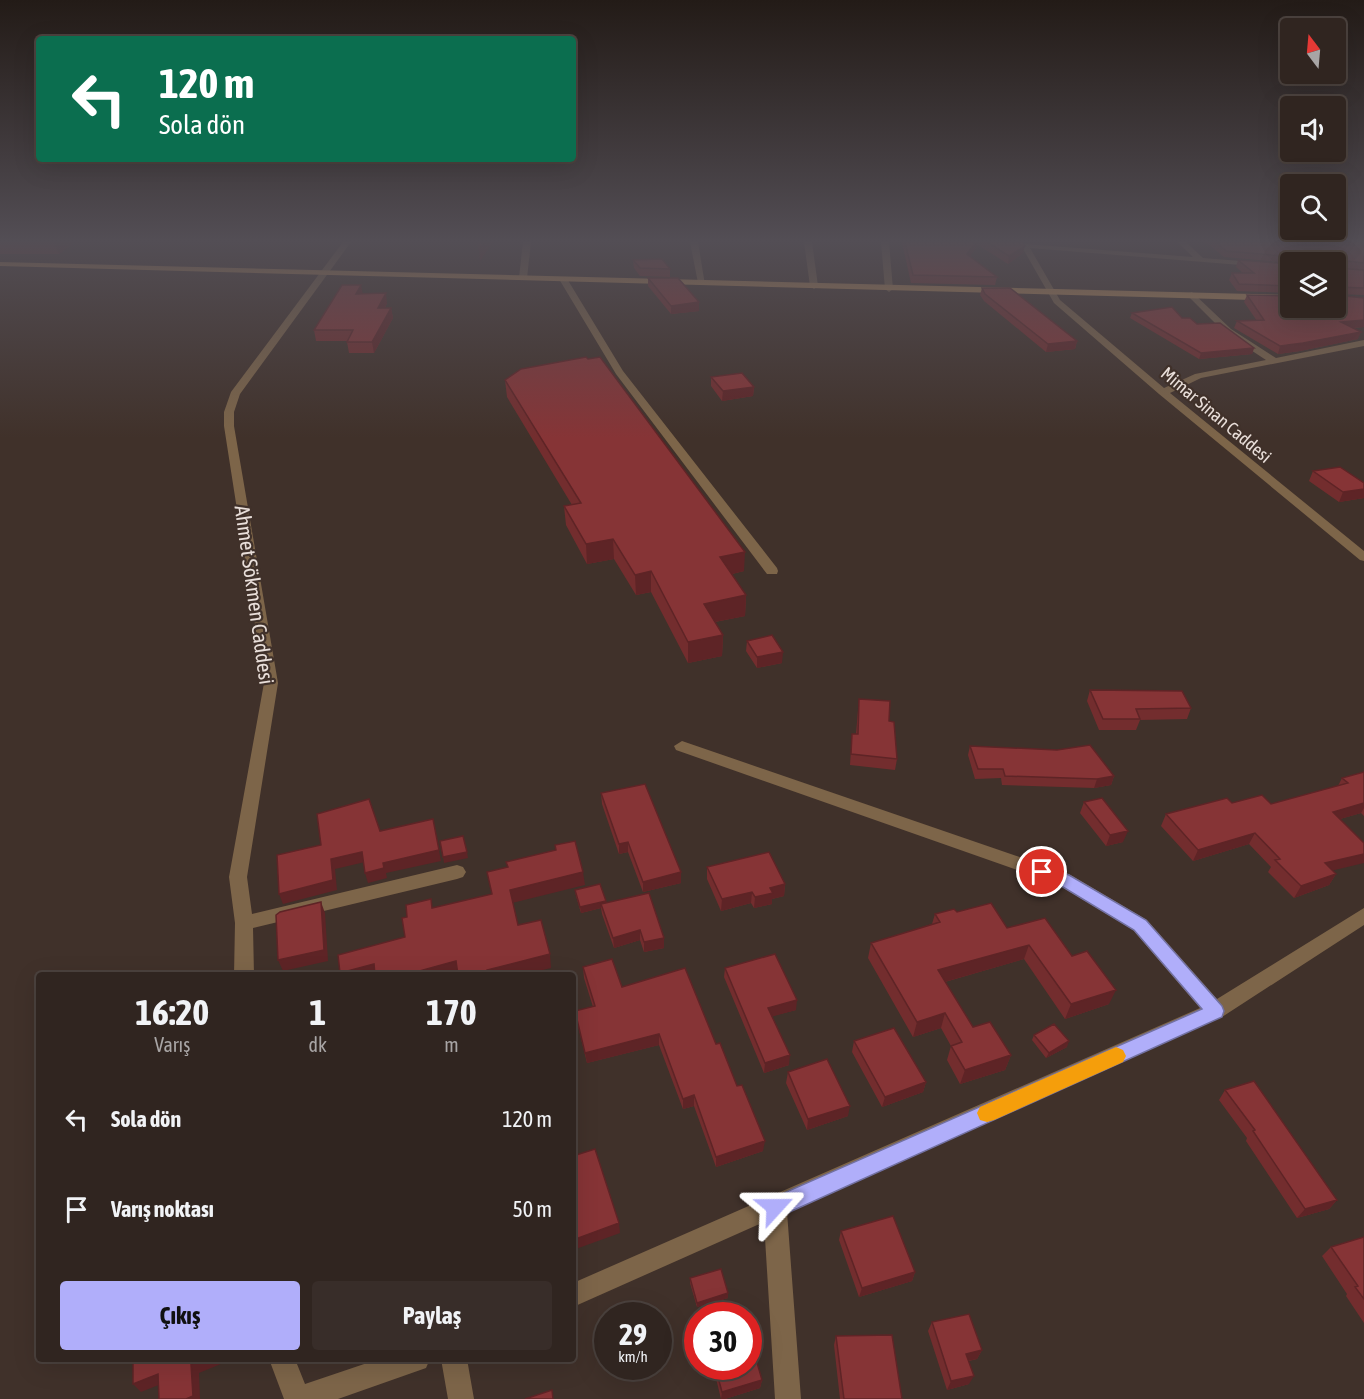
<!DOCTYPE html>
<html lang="tr">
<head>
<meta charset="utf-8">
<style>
  body { margin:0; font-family:"Asap Condensed",sans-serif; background:#382d29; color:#f1f3f6; height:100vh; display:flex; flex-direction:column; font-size:22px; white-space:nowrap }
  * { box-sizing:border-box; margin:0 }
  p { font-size:20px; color:#a8a5a5 }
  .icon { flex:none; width:33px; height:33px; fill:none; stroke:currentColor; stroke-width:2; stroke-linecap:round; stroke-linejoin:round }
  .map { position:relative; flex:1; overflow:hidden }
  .drawer { position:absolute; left:36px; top:972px; width:540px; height:390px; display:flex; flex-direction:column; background:#302520; border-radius:6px; box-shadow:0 6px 24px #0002,0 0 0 2px #4b423e }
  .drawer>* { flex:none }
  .guide { position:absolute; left:36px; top:36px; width:540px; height:126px; border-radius:6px; box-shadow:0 6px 24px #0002,0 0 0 2px #4b423e; background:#0b6e4f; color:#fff; overflow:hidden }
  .needle { width:39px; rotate:344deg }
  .buttons { position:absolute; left:1280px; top:18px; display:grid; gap:12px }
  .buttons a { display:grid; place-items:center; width:66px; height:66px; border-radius:6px; background:#302520; box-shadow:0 6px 24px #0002,0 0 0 2px #4b423e; font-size:30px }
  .speed { position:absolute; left:594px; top:1302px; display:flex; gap:12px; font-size:30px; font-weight:700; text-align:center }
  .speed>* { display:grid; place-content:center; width:78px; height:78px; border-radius:50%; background:#302520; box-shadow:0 6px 24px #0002,0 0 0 2px #4b423e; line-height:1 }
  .speed small { font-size:15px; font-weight:400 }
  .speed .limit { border:9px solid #d22; background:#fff; color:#111 }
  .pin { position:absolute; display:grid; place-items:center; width:51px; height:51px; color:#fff; margin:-26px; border:3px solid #fff; border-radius:50%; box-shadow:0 2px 6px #0007 }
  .me { position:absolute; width:66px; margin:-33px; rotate:66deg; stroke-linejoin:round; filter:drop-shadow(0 0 4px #0008) }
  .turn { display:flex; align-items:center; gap:21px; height:126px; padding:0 24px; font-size:27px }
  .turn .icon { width:78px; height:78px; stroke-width:2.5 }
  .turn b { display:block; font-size:42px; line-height:51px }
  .eta { display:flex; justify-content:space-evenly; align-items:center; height:102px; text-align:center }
  .eta b { font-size:36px; font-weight:700; line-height:42px }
  .action { display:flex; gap:12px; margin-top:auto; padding:12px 24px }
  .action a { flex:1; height:69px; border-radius:6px; background:#b0aefa; color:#111; font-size:24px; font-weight:700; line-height:69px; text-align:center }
  .action a+a { background:#382d29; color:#f1f3f6 }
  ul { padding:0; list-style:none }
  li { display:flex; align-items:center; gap:18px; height:90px; padding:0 24px }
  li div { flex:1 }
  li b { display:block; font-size:22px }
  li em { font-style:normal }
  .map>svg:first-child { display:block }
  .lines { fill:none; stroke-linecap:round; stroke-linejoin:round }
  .minor { fill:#7d6549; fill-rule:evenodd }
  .major { fill:#c39258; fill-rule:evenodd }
  .wall { fill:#732d2e }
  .shaded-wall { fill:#5e2426 }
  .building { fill:#863436; stroke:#5e2426; stroke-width:1.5 }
  .route { fill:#b0aefa; stroke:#7271a2; stroke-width:1.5 }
  .slow { fill:#f59e0b }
  .labels { text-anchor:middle; stroke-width:4.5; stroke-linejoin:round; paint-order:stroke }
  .far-street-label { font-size:18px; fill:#e9dfda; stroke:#40312a }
  .street-label { font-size:21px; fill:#e9dfda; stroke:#40312a }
</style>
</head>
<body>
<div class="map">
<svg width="1364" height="1399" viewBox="0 0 1364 1399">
  <rect width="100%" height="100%" fill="#40312a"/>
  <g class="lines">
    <!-- minor -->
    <path class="minor" d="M343,242h8l-111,152 -6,18v14l44,257 -31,194 5,37 205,-49 6,2 3,5 -3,5 -6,2 -204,49 1,47h-20l1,-52 -6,-46 35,-194 -40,-257v-14l7,-20z
      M523,242h8l-4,36 -4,2 -4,-2z
      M690,242h8l7,43 -7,-2z
      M804,242h8l6,44 -4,3 -4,-3z
      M881,242h8l4,47 -4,3 -4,-3z
      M999,242l194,15 -16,-15h9l17,16 87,7v4l-260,-21 30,52 104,88 31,-14 71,-14 -41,-27 -36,-36v-4l3,-1 39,37 45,29 88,-18v6l-163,32 -31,15 194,158v10l-4,-1 -201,-166 -105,-91 -32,-56z
      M560,277h6l57,94 154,197 1,3 -1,3h-10l-151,-200 -57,-95z
      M682,741l387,133 78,46 70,79 147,-91v17l-142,92 -435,195 14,187h-26l-11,-177 -191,85v-24l627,-275 -67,-78 -76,-46 -381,-134 -2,-4z
      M269,1359h26l10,25 74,-25h51l-4,9 -88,31h-54z
      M441,1359h26l7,40h-26z"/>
    <!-- major -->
    <path class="major" d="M0,262l1290,33v6l-1290,-35z"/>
  </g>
  <!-- wall -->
  <path class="wall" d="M0,242h74l-15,12h-59z
    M902,242h121v11l-15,11 -30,-19 -8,11 27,21 -2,8 -84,-2z
    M1206,242h158v53l-28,-1v1l28,3v29l-11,1 5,11 -58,12 -22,3 -44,-26 3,-7h20l-13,-19 3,-7 43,13 45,-46h-45v1l-66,-6z
    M633,260l37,9v8l-30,-1 -6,-8z
    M1238,260l52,4v29l-53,-2 -8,-11 3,-7h11l-7,-6z
    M648,278l51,24v9l-28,3 -23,-28z
    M982,288l95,53 -2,8 -29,3 -62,-51 -4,-6z
    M363,294l24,9 -2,5h6l2,10 -19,35h-25l-2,-11 1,-1h-32l-2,-11z
    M1132,313l50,5 15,6 57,24 -2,6 -53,5 -69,-41z
    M711,377l43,10 -1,9 -31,5 -11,-15z
    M505,380l239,191 -12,3 14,21 -1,21 -30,6 8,13 -1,21 -34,7 -37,-71 -15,3 -22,-36 -27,5 -21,-39 -2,-19 8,-1 -65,-108z
    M1313,471l51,12v15l-25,4 -30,-21z
    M747,641l35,22 -25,5 -11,-17z
    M1090,690l101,18 -4,11 -47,1 -4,10h-37l-12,-29z
    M859,699l30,22 8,38 -2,11 -45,-5 2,-31h4l2,-24z
    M970,746l144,30 -3,9 -17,3 -92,-3 -1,-7 -26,1 -7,-24z
    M1364,772v44l-3,-3 -21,6 -7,52 3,3 -7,11 -35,13 -26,-26 3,-5 -22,-23 -56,17 -32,-35 5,-12 66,-11 39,1 67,-18 4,-8z
    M601,793l80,90 -38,9 -15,-40 -9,2 -17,-50z
    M1084,802l39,40 -17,4 -26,-33z
    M707,867l78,17 -1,12 -12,3v5l-18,4 -3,-5 -30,8 -14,-32z
    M575,890l31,11v2l58,45 -20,4 -4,-12 -26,8 -12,-34 -1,-6 -20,5 -5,-17z
    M957,912l50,16 65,28 37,48 -44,15 -41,-60 -79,23 28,45 38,28 -6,15 -45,14 -13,-24 4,-14 -10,-18 -28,9 -45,-79 3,-15 61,-19 3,-10z
    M583,967l39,20 94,57 47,107 -47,16 -22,-61 -11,3 -24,-64 -72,18 -10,-41 -2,-11 18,-4 -9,-29z
    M725,968l71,42 -24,6 17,49 -25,8 -40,-96z
    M1034,1035l33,12 -21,11 -14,-18z
    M854,1041l72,41 -3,10 -41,15 -30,-55z
    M788,1072l60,44 -41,14 -21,-47z
    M1225,1090l112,110 -8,9 -32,9 -51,-77 1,-3 -28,-38z
    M841,1231l74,41 -3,9 -53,16 -20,-57z
    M1364,1237v86l-18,-27 1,-2 -25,-38 9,-9z
    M690,1278l38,15v5l-31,9 -7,-24z
    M932,1322l50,28 -5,9 -8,2v23l-22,6 -19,-59z
    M836,1336l66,63h-62l-6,-54z
    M713,1366h35l14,14 -2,8 -35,11h-4z"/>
  <!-- shaded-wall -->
  <path class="shaded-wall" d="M54,242h20l-15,12z
    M484,242h9l-13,19 -1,-12z
    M976,242h3l-1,3 -12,17 1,-8z
    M1025,246l-2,7 -15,11 1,-8z
    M361,285l2,10 -7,-1z
    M386,293l1,10 -7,15 -2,-10z
    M699,302v9l-28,3v-8z
    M391,308l2,10 -19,35 -2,-11z
    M1364,320v7l-26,2 3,-7z
    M1361,332l-3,7 -58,12 -22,3 2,-8z
    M1077,341l-2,8 -29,3 2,-8z
    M1254,348l-2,6 -53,5 2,-6z
    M754,387l-1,9 -31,5 1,-10z
    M1364,489v9l-25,4 4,-10z
    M613,539l1,20 -27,5 -1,-20z
    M745,552l-1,19 -24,6v-20z
    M651,571v21l-15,3 -1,-20z
    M746,595l-1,21 -41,8v-20z
    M723,635l-1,21 -34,7v-21z
    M783,652l-1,11 -25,5v-11z
    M1114,776l-3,9 -17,3 3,-9z
    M1364,803v5l-3,5 -35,10 7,-11z
    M433,819l8,42 -55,12 1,5 -19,5 -3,-10 18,-10z
    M1128,831l-5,11 -17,4 4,-11z
    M1255,833l-6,11 -56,17 5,-11z
    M628,842v10l-9,2v-10z
    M362,852l3,10 -30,7 2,21 -54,14 -4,-10 52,-35z
    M467,852l1,6 -24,5 -1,-6z
    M1364,854v9l-46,11 7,-11z
    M583,872l2,13 -73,18 -2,-13z
    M681,872v11l-38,9v-10z
    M1336,874l-7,11 -35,13 7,-12z
    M785,884l-1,12 -12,3v5l-18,4 1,-11 15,-9z
    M752,892l-1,11 -30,8 1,-12z
    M606,901v6l-5,-3v4l-20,5 -1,-6z
    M321,902l4,11 3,48 -45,10 -5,-11z
    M640,930v10l-26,8 -1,-10z
    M664,938v10l-20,4v-10z
    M1029,945l-5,14 -90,26 4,-15z
    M550,954l1,14 -29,7h-34l-1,-5z
    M456,961l3,13 -4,1h-50z
    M374,964l3,11h-36l-1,-2z
    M1116,990l-7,14 -44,15 6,-15z
    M797,1000l-1,10 -29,8 1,-10z
    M945,1013l-4,15 -28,9 4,-15z
    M659,1034v11l-72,18 -2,-10z
    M1069,1041l-2,6 -21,11 3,-5z
    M790,1055l-1,10 -25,8 1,-10z
    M1011,1055l-6,15 -45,14 5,-14z
    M926,1082l-3,10 -41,15 3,-10z
    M694,1095v11l-11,3v-10z
    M850,1106l-2,10 -41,14 1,-11z
    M765,1141l-2,10 -47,16v-10z
    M1337,1200l-8,9 -32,9 8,-9z
    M619,1223l1,10 -47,17v-10z
    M915,1272l-3,9 -53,16 3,-9z
    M728,1293v5l-31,9v-4z
    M982,1350l-5,9 -15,3 4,-8z
    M204,1359h24v2l-29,12 1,26h-14l5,-35z
    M318,1359h16l-13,5z
    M158,1374l8,8 -25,10 -8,-8z
    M974,1376l-5,8 -22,6 4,-9z
    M762,1380l-2,8 -35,11h-4l1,-7z"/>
  <!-- building -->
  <path class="building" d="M479,242h5l-5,7z
    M905,242h71l-9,12 30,23 -84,-2z
    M987,242h36l2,4 -16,10z
    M1216,242h148v21l-26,-3 -2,8 28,2v18l-26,-1 -2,8 28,3v22l-23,2 20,10 -58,11 -23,3 -43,-25 27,-1 -17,-25 43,1v12h45v-46h-42l1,-5 -68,-6z
    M662,259l8,10 -30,-1 -7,-8z
    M1238,260l52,4v22l-51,-2 -7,-11h22z
    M648,278h30l21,24 -28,4z
    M342,285h19l-5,9 30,-1 -8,15h13l-19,34h-25l6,-12h-39z
    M982,288h28l67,53 -29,3 -63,-50z
    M1172,307l10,11h8l7,6 23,-1 34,25 -53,5 -69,-40z
    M586,357l2,2 12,-2 145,195 -25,5 26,38 -42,9 19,31 -35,7 -37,-71 -16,4 -22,-36 -27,5 -22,-38 17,-3 -76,-123 16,-11z
    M742,373l12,14 -31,4 -12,-14z
    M1340,467l24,16v6l-21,3 -30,-21z
    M772,635l11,17 -26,5 -10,-16z
    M1090,690l92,1 9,17 -55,1 4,10h-37z
    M859,699l31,2 -1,20 5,1 3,37 -46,-5 1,-20h6z
    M1090,745l24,31 -17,3 -92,-3 -2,-7h-25l-8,-23 87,4z
    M1364,772v31l-31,9 31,31v11l-39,9 11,11 -35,12 -26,-26 5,-1 -25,-26 -57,17 -32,-36 61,-16 5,5 30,-8 9,9 77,-21 -6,-5z
    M645,784l36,88 -38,10 -15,-40 -9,2 -18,-51z
    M1102,798l26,33 -18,4 -26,-33z
    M369,799l11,32 53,-12 6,31 -56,13 1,5 -19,5 -3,-21 -31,7 2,21 -54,14 -2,-39 44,-10 -4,-31z
    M463,836l4,16 -24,5 -3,-16z
    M575,841l8,31 -73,18 8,35 23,-5 9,34 -63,16 1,5h-30l-2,-14 -51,14h-30l-1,-11 -34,9 -2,-18 67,-18 -3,-19 5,-1 -1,-12 25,-6 1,9 60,-14 -5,-22 21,-5 -2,-5 50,-12 -1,-5z
    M769,852l16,32 -15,4 3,5 -18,4 -3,-5 -30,7 -15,-32z
    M600,884l6,17 -26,6 -5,-17z
    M649,893l15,45 -20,4 -4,-12 -27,8 -12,-34z
    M321,902l3,48 -46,10 -2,-45 4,-3z
    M991,903l16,25 38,-10 27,38 15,-5 29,39 -45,14 -42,-59 -91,25 35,57 17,-5 21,33 -46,15 -14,-24 11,-4 -17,-29 -28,9 -46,-79 69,-21 -5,-8 19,-5 3,3z
    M775,954l22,46 -29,8 22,47 -25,8 -40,-95z
    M612,959l10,28 63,-19 31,76 4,-1 17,43 5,-1 23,56 -49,16 -22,-62 -11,4 -24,-65 -74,19 -10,-42 20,-5 -12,-39z
    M1054,1024l15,17 -20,12 -15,-18z
    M894,1028l32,54 -41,15 -31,-56z
    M827,1059l23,47 -42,13 -20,-47z
    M1254,1081l83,119 -32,9 -52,-78 2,-1 -30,-40z
    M595,1149l24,74 -46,17v-84z
    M893,1216l22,56 -53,16 -21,-57z
    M1364,1237v62l-9,-12 3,-1 -27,-39z
    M721,1269l7,24 -31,10 -7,-25z
    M969,1314l13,36 -16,4 8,22 -23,5 -19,-59z
    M748,1331l14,49 -40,12 -7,-26h33z
    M892,1335l10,64h-58l-8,-63z
    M137,1359h67l-13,5 2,32 -7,3h-27l-1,-25 -25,10v-23z
    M552,1390l1,9h-28z"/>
  <!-- sky -->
  <linearGradient id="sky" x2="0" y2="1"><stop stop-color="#231b17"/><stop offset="0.55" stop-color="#534e55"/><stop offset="1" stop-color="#534e55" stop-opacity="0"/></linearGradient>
  <rect width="1364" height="438" fill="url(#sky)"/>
  <!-- route -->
  <path class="route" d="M1042,866l27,9 77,45 76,86 2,5 -2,6 -439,198 -8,3 -7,-3 -3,-8 3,-7 434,-191 -68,-79 -76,-46 -22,-8 -2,-4z"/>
  <!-- slow -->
  <path class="slow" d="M1116,1047l7,3 3,6 -3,6 -129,58 -7,2 -7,-2 -3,-7 3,-6z"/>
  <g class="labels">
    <!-- far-street labels -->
    <g class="far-street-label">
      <text transform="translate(1216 415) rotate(40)" y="6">Mimar Sinan Caddesi</text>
    </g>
    <!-- street labels -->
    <g class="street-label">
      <text transform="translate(254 595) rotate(82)" y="7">Ahmet Sökmen Caddesi</text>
    </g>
  </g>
</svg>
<div class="buttons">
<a><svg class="needle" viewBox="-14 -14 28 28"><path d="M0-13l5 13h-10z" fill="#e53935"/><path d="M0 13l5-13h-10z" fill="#a8a5a5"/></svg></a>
<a><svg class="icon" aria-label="sound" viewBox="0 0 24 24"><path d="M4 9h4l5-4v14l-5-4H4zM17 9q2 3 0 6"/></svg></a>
<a><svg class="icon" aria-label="search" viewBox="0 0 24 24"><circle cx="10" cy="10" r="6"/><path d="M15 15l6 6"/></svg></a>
<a><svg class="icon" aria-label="layers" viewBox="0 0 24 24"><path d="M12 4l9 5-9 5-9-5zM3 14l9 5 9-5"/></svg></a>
</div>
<div class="speed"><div>29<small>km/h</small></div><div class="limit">30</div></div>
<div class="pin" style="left:1042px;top:872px;background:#d93025"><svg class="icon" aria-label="arrive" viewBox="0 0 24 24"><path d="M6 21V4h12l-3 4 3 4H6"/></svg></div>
<svg class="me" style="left:775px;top:1207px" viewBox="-20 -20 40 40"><path d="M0-17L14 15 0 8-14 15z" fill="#b0aefa" stroke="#fff" stroke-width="4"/></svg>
<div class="guide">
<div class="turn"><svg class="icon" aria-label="left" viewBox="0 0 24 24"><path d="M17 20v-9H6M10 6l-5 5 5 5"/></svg><div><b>120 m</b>Sola dön</div></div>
</div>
<section class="drawer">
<div class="eta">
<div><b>16:20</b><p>Varış</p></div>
<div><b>1</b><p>dk</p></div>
<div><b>170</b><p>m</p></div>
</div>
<ul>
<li><svg class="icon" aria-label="left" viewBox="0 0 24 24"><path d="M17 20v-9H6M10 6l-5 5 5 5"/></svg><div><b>Sola dön</b></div><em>120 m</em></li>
<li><svg class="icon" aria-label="arrive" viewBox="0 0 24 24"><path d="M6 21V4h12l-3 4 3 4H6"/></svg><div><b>Varış noktası</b></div><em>50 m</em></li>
</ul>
<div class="action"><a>Çıkış</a><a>Paylaş</a></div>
</section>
</div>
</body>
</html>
